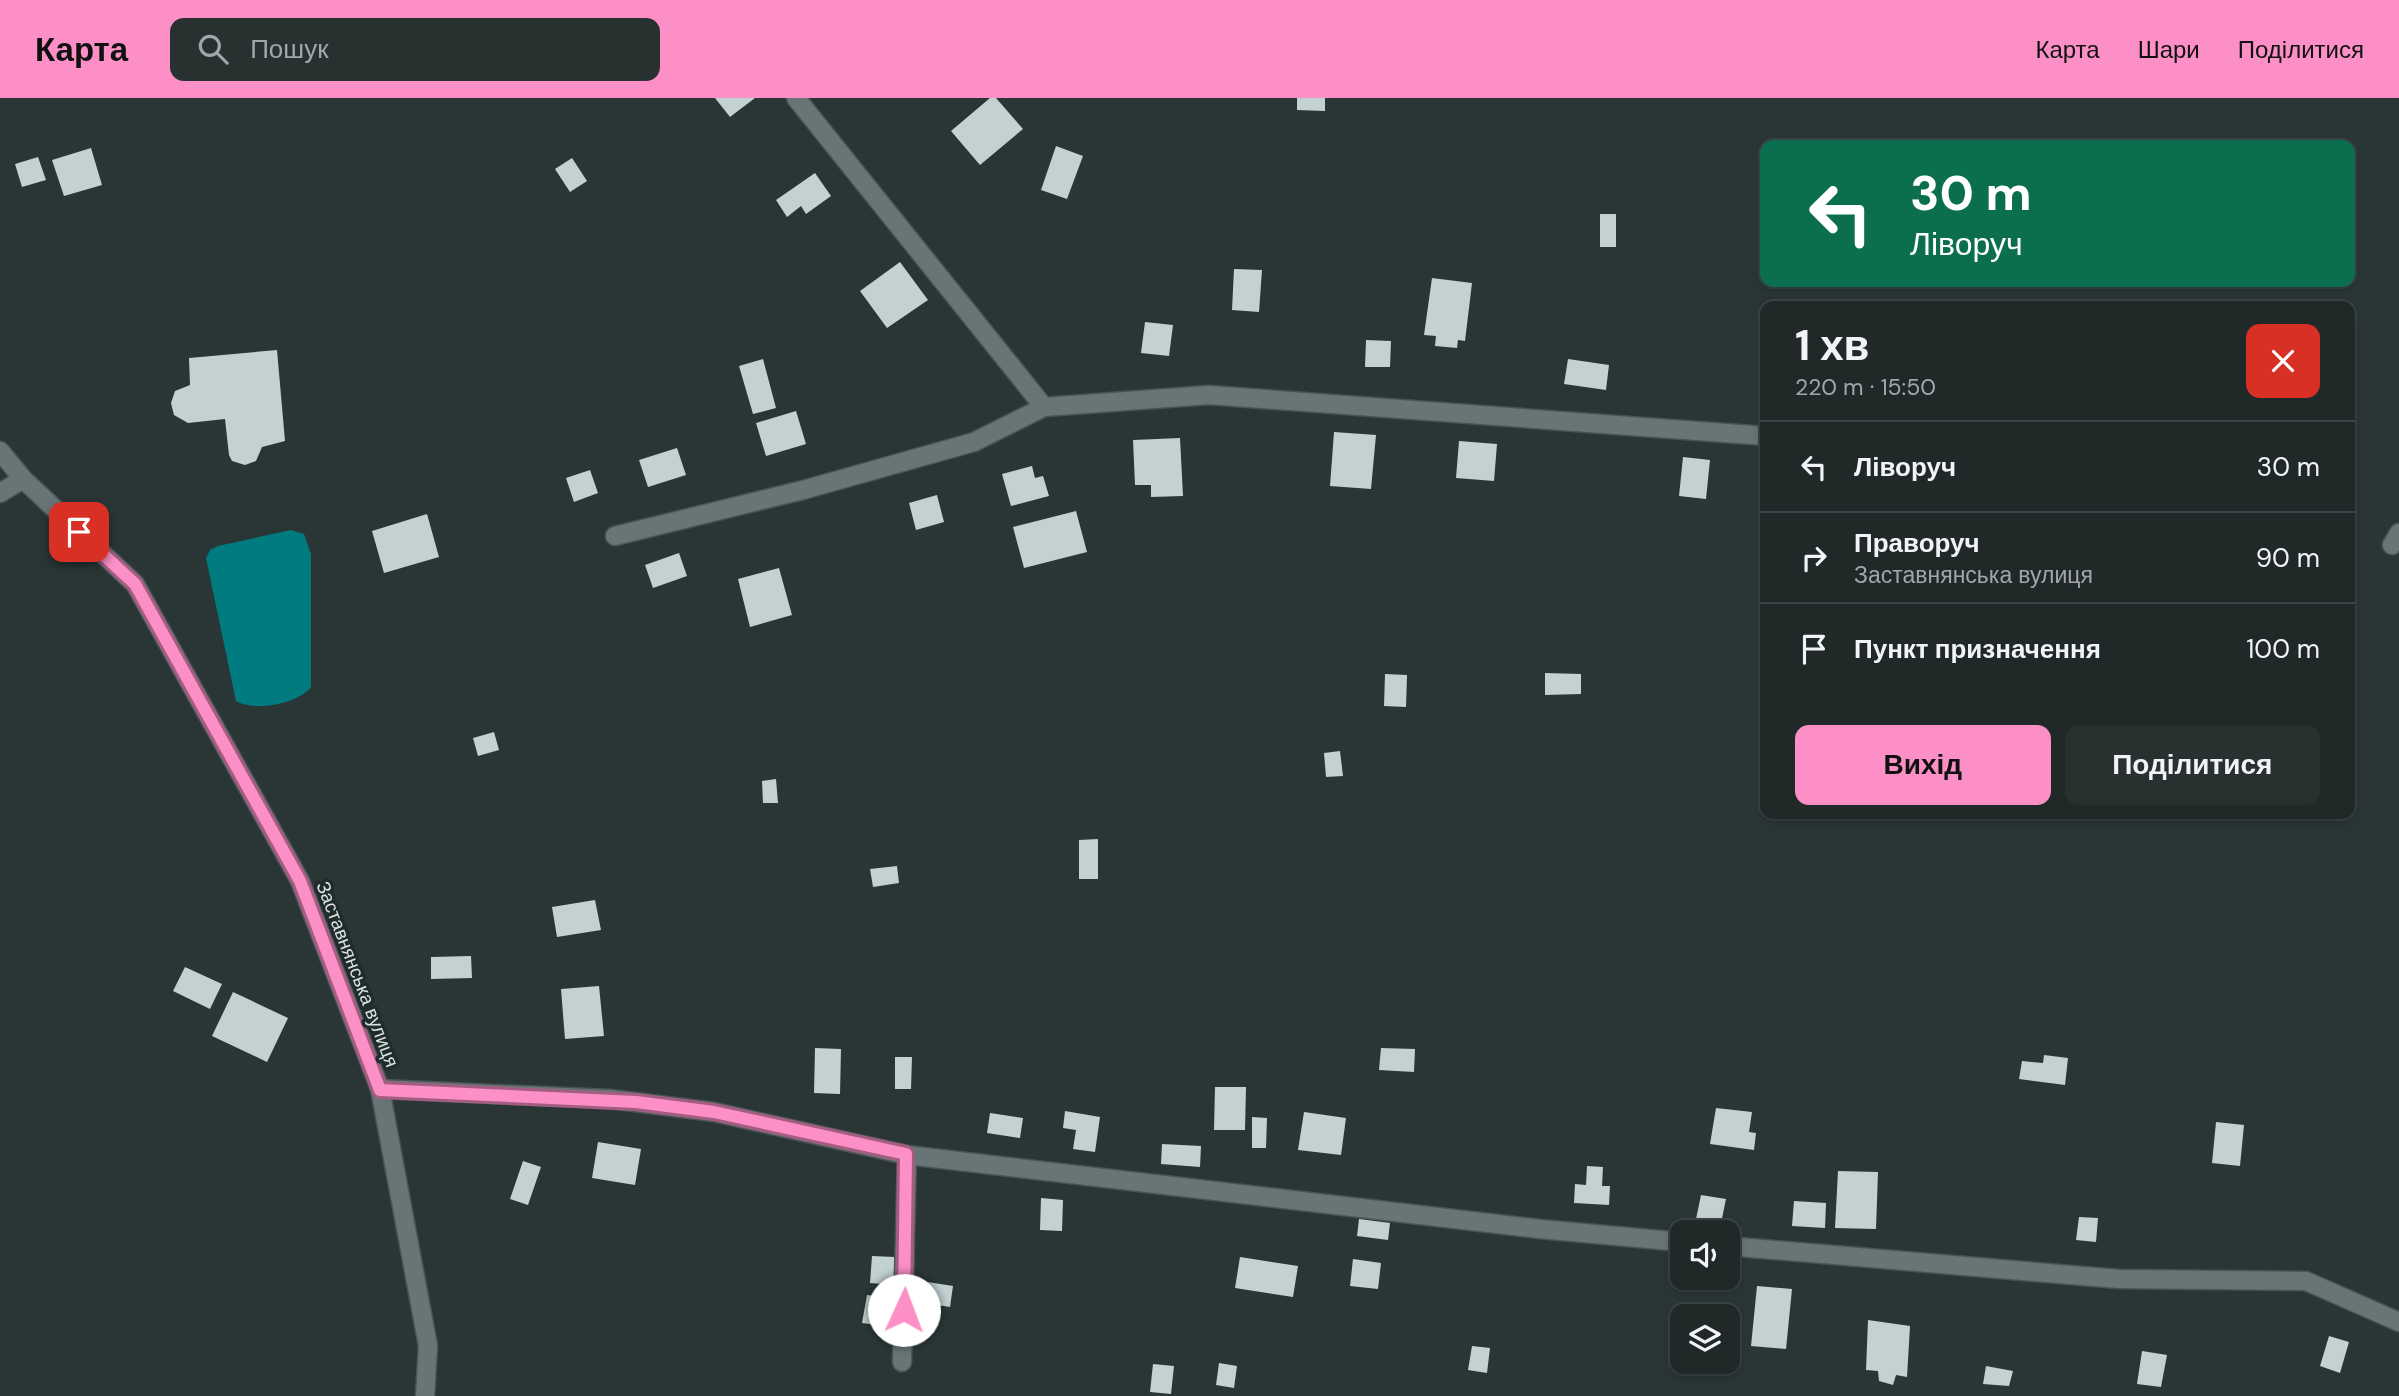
<!DOCTYPE html>
<html lang="uk">
<head>
<meta charset="utf-8">
<style>
  body { margin:0; font-family:"DM Sans",sans-serif; background:#283030; color:#f1f3f6; height:100vh; display:flex; flex-direction:column; font-size:26px; white-space:nowrap }
  * { box-sizing:border-box; margin:0 }
  p { font-size:23px; color:#a2a6a8 }
  .icon { flex:none; width:38px; height:38px; fill:none; stroke:currentColor; stroke-width:2; stroke-linecap:round; stroke-linejoin:round }
  .map { position:relative; flex:1; overflow:hidden }
  .sheet { position:absolute; left:1760px; top:203px; width:595px; height:518px; display:flex; flex-direction:column; background:#202828; border-radius:14px; box-shadow:0 4px 10px #0003,0 0 0 2px #3d4445 }
  .sheet>* { flex:none }
  .top-card { position:absolute; left:1760px; top:42px; width:595px; height:147px; border-radius:14px; box-shadow:0 4px 10px #0003,0 0 0 2px #3d4445; background:#0b6e4f; color:#fff; overflow:hidden }
  .tools { position:absolute; left:1670px; top:1122px; display:grid; gap:14px }
  .tools a { display:grid; place-items:center; width:70px; height:70px; border-radius:14px; background:#202828; box-shadow:0 4px 10px #0003,0 0 0 2px #3d4445; font-size:35px }
  .pin { position:absolute; display:grid; place-items:center; width:60px; height:60px; color:#fff; margin:-30px; border-radius:14px; box-shadow:0 4px 10px #0006 }
  .me { position:absolute; width:77px; margin:-38px; rotate:2deg; stroke-linejoin:round; filter:drop-shadow(0 0 5px #0008) }
  .turn { display:flex; align-items:center; gap:24px; height:147px; padding:0 35px; font-size:32px }
  .turn .icon { width:91px; height:91px; stroke-width:2.5 }
  .turn b { display:block; font-size:49px; line-height:60px }
  .round { display:grid; place-items:center; flex:none; width:74px; height:74px; border-radius:14px; background:#283030 }
  .summary { display:flex; align-items:center; justify-content:space-between; height:119px; padding:0 35px }
  h1 { font-size:42px; font-weight:700; line-height:52px }
  .action { display:flex; gap:14px; margin-top:auto; padding:14px 35px }
  .action a { flex:1; height:80px; border-radius:14px; background:#fb8fc6; color:#111; font-size:28px; font-weight:700; line-height:80px; text-align:center }
  .action a+a { background:#283030; color:#f1f3f6 }
  ul { padding:0; list-style:none }
  li { display:flex; align-items:center; gap:21px; height:91px; padding:0 35px; border-top:2px solid #3d4445 }
  li div { flex:1 }
  li b { display:block; font-size:26px }
  li em { font-style:normal }
  header { display:flex; align-items:center; gap:42px; box-sizing:border-box; height:98px; padding:0 35px; background:#fb8fc6; color:#111 }
  header strong { font-size:33px }
  nav { display:flex; gap:38px; margin-inline-start:auto; font-size:24px }
  .search { width:490px; height:63px; background:#283030; display:flex; align-items:center; gap:18px; box-sizing:border-box; padding:0 24px; border-radius:14px; color:#a2a6a8; font-size:26px }
  .map>svg:first-child { display:block }
  .water { fill:#007b7f }
  .building { fill:#c3d1d2 }
  .lines { fill:none; stroke-linecap:round; stroke-linejoin:round }
  .service-casing { stroke:#4a5455; stroke-width:21 }
  .minor-casing { stroke:#4a5455; stroke-width:21 }
  .service { stroke:#687576; stroke-width:18 }
  .minor { stroke:#687576; stroke-width:18 }
  .route-casing { stroke:#a35d81; stroke-width:18 }
  .route { stroke:#fb8fc6; stroke-width:12 }
  .labels { text-anchor:middle; stroke-width:7; stroke-linejoin:round; paint-order:stroke }
  .street-label { font-size:19px; fill:#dbe2e2; stroke:#202c2c }
</style>
</head>
<body>
<header>
<strong>Карта</strong>
<div class="search"><svg class="icon" aria-label="search" viewBox="0 0 24 24"><circle cx="10" cy="10" r="6"/><path d="M15 15l6 6"/></svg>Пошук</div>
<nav><a>Карта</a><a>Шари</a><a>Поділитися</a></nav>
</header>
<div class="map">
<svg width="2399" height="1298" viewBox="0 0 2399 1298">
  <rect width="100%" height="100%" fill="#2a3636"/>
  <!-- water -->
  <path class="water" d="M291,432l13,4 7,20v133c-13,17 -57,25 -75,14l-30,-143 4,-8 8,-4z"/>
  <!-- building -->
  <path class="building" d="M715,0h40l-25,19z
    M990,0h6l27,31 -43,36 -29,-34z
    M1297,0h28v13l-28,-1z
    M1056,48l27,10 -16,43 -26,-9z
    M91,50l11,37 -38,11 -12,-36z
    M38,59l8,23 -24,7 -7,-23z
    M572,60l15,23 -17,11 -15,-23z
    M815,75l16,23 -25,18 -5,-8 -14,11 -11,-17z
    M1600,116h16v33h-16z
    M900,164l28,38 -41,28 -27,-37z
    M1234,171l28,1 -3,42 -27,-2z
    M1432,180l40,5 -7,58 -7,-1 -1,8 -22,-2 1,-10 -12,-1z
    M1145,224l28,3 -4,31 -28,-3z
    M1366,242l25,1 -1,26h-25z
    M277,252l8,91 -23,6 -6,14 -11,4 -13,-4 -3,-6 -4,-36 -37,4 -14,-8 -3,-12 4,-12 15,-6 -1,-27z
    M763,261l13,49 -23,6 -14,-48z
    M1568,261l41,6 -3,25 -42,-6z
    M796,313l10,33 -40,12 -10,-33z
    M1334,334l42,3 -5,54 -41,-3z
    M1180,340l3,58 -32,1v-12h-16l-2,-45z
    M1459,343l38,3 -3,37 -38,-3z
    M677,350l9,27 -38,12 -9,-27z
    M1683,359l27,3 -4,39 -27,-3z
    M1032,368l3,12 8,-2 6,20 -38,10 -9,-32z
    M590,372l8,23 -24,9 -8,-24z
    M937,397l7,27 -28,8 -7,-27z
    M1076,413l11,41 -63,16 -11,-41z
    M427,416l12,43 -55,16 -12,-42z
    M679,455l8,23 -34,12 -8,-23z
    M779,470l13,47 -42,12 -12,-48z
    M1545,575l36,1v20l-36,1z
    M1385,576l22,1 -1,32 -22,-1z
    M494,634l5,18 -21,6 -5,-18z
    M1340,653l3,25 -17,1 -2,-24z
    M776,681l2,24h-15l-1,-22z
    M1098,741v40h-19v-39z
    M897,768l2,17 -26,4 -3,-18z
    M595,802l6,30 -44,7 -5,-30z
    M471,858l1,22 -41,1v-22z
    M185,869l37,17 -12,25 -37,-18z
    M599,888l5,50 -39,3 -4,-50z
    M233,894l55,26 -21,44 -55,-26z
    M815,950l26,1 -1,45 -26,-1z
    M1381,950l34,1 -1,23 -35,-2z
    M2044,957l24,3 -3,27 -46,-6 3,-18 21,2z
    M895,959h17l-1,32h-16z
    M1215,989h31l-1,43h-31z
    M1716,1010l36,4 -3,20 7,1 -2,17 -44,-6z
    M1065,1013l35,6 -5,35 -22,-3 3,-19 -13,-2z
    M1304,1014l42,6 -5,37 -43,-5z
    M990,1015l33,5 -3,20 -33,-5z
    M1252,1019l15,1 -1,30h-14z
    M2216,1024l28,3 -4,41 -28,-3z
    M598,1044l43,7 -6,36 -43,-7z
    M1162,1046l39,2 -1,21 -39,-3z
    M523,1063l18,6 -13,38 -18,-6z
    M1587,1068l16,1 -1,19h8l-1,19 -35,-2 1,-19 11,1z
    M1838,1073l40,1 -2,57 -41,-1z
    M1701,1097l25,4 -6,29 -25,-4z
    M1041,1100l22,2 -1,31 -22,-1z
    M1794,1103l32,2 -1,25 -33,-2z
    M2079,1119l19,1 -2,24 -20,-2z
    M1359,1121l31,4 -2,17 -31,-4z
    M872,1158l23,1 -1,28 -24,-2z
    M1240,1159l58,9 -5,31 -58,-9z
    M1353,1161l28,4 -3,26 -28,-3z
    M921,1183l32,5 -3,21 -32,-5z
    M1757,1188l35,3 -6,60 -35,-3z
    M867,1197l23,3 -5,28 -23,-3z
    M1868,1222l42,6 -3,51 -11,-2 -3,10 -14,-4 -1,-10 -12,-1z
    M2329,1238l20,6 -9,31 -20,-7z
    M1472,1248l18,2 -3,25 -19,-3z
    M2142,1253l25,4 -6,32 -24,-3z
    M1219,1265l18,3 -3,22 -18,-3z
    M1153,1266l21,2 -3,28 -21,-2z
    M1986,1268l27,5 -4,15 -26,-2z"/>
  <g class="lines">
    <defs>
      <path id="service" d="M796,0l248,309 165,-12 557,41
        M0,395l23,-14
        M615,438l188,-46 171,-48 70,-35
        M2392,447l7,-12
        M380,991l230,10 104,13 193,43 633,74 142,13
        M1727,1148l392,33 187,2 93,41
        M902,1264l5,-207"/>
      <path id="minor" d="M0,353l23,28 112,105 165,297 80,208 48,257 -3,50"/>
    </defs>
    <!-- service casing -->
    <use href="#service" class="service-casing"/>
    <!-- minor casing -->
    <use href="#minor" class="minor-casing"/>
    <!-- service -->
    <use href="#service" class="service"/>
    <!-- minor -->
    <use href="#minor" class="minor"/>
  </g>
  <g class="lines">
    <defs>
      <path id="route" d="M79,434l56,52 165,297 80,209 256,12 78,10 192,42 -2,156"/>
    </defs>
    <!-- route casing -->
    <use href="#route" class="route-casing"/>
    <!-- route -->
    <use href="#route" class="route"/>
  </g>
  <g class="labels">
    <!-- street labels -->
    <g class="street-label">
      <text transform="translate(358 876) rotate(69)" y="7">Заставнянська вулиця</text>
    </g>
  </g>
</svg>
<div class="tools">
<a><svg class="icon" aria-label="sound" viewBox="0 0 24 24"><path d="M4 9h4l5-4v14l-5-4H4zM17 9q2 3 0 6"/></svg></a>
<a><svg class="icon" aria-label="layers" viewBox="0 0 24 24"><path d="M12 4l9 5-9 5-9-5zM3 14l9 5 9-5"/></svg></a>
</div>
<div class="pin" style="left:79px;top:434px;background:#d93025"><svg class="icon" aria-label="arrive" viewBox="0 0 24 24"><path d="M6 21V4h12l-3 4 3 4H6"/></svg></div>
<svg class="me" style="left:904px;top:1212px" viewBox="-20 -20 40 40"><circle r="19" fill="#fff"/><path d="M0-13L10 11 0 6-10 11z" fill="#fb8fc6"/></svg>
<div class="top-card">
<div class="turn"><svg class="icon" aria-label="left" viewBox="0 0 24 24"><path d="M17 20v-9H6M10 6l-5 5 5 5"/></svg><div><b>30 m</b>Ліворуч</div></div>
</div>
<section class="sheet">
<div class="summary"><div><h1>1 хв</h1><p>220 m · 15:50</p></div><a class="round" style="background:#d93025;color:#fff"><svg class="icon" aria-label="close" viewBox="0 0 24 24"><path d="M6 6l12 12M18 6L6 18"/></svg></a></div>
<ul>
<li><svg class="icon" aria-label="left" viewBox="0 0 24 24"><path d="M17 20v-9H6M10 6l-5 5 5 5"/></svg><div><b>Ліворуч</b></div><em>30 m</em></li>
<li><svg class="icon" aria-label="right" viewBox="0 0 24 24"><path d="M7 20v-9h11M14 6l5 5-5 5"/></svg><div><b>Праворуч</b><p>Заставнянська вулиця</p></div><em>90 m</em></li>
<li><svg class="icon" aria-label="arrive" viewBox="0 0 24 24"><path d="M6 21V4h12l-3 4 3 4H6"/></svg><div><b>Пункт призначення</b></div><em>100 m</em></li>
</ul>
<div class="action"><a>Вихід</a><a>Поділитися</a></div>
</section>
</div>
</body>
</html>
